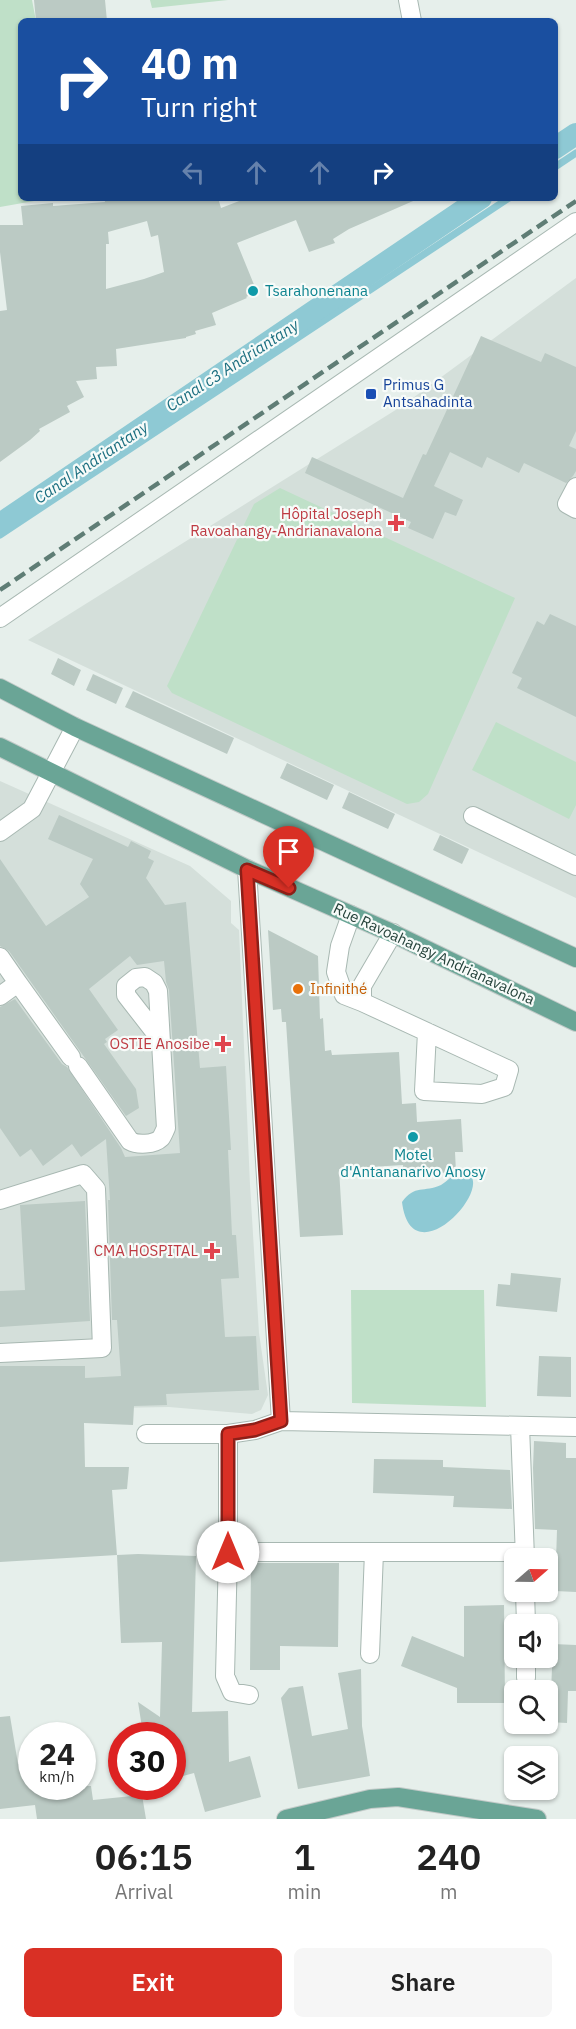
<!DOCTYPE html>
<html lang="en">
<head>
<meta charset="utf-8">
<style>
  body { margin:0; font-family:"IBM Plex Sans",sans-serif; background:#f6f6f6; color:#222; height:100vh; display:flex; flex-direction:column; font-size:22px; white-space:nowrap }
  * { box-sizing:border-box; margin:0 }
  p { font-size:20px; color:#767676 }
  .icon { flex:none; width:33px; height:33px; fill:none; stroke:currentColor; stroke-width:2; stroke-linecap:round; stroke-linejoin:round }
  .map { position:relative; height:1819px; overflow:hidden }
  .panel { display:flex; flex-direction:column; background:#fff; flex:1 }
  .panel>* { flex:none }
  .top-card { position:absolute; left:18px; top:18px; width:540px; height:183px; border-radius:9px; box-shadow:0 2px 4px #0004; background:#1a4fa0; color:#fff; overflow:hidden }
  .needle { width:39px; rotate:70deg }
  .controls { position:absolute; left:504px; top:1548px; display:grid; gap:12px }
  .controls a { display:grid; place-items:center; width:54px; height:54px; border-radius:9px; background:#fff; box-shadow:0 2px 4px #0004; font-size:30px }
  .speed { position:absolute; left:18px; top:1722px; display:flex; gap:12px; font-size:30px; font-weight:700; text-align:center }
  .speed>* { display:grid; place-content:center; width:78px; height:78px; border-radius:50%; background:#fff; box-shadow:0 2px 4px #0004; line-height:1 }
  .speed small { font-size:15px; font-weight:400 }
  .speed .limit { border:9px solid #d22; background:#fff; color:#111 }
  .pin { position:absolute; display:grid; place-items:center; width:51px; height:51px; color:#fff; margin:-62px -26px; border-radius:50% 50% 50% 0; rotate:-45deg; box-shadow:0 0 6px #0007 }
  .pin .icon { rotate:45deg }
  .me { position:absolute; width:66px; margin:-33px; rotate:0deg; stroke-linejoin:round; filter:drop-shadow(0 0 4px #0008) }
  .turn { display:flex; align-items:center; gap:21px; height:126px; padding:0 24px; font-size:27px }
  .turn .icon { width:78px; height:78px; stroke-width:2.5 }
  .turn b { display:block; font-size:42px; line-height:51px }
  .lanes { display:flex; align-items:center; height:57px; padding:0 24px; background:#0003; justify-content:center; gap:30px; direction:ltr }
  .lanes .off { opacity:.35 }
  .eta { display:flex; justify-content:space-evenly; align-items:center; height:102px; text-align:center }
  .eta b { font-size:36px; font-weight:600; line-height:42px }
  .primary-button { display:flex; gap:12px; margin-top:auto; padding:12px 24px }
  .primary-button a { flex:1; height:69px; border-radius:9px; background:#d93025; color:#fff; font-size:24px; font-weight:600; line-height:69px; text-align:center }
  .primary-button a+a { background:#f6f6f6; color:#222 }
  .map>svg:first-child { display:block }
  .built { fill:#d4dfda }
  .green { fill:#bfe0c8 }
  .water { fill:#8ec9d4 }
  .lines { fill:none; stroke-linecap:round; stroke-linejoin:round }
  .stream { stroke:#8ec9d4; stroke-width:7 }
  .canal { stroke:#8ec9d4; stroke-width:22 }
  .building { fill:#bbcac4; fill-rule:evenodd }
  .minor-casing { stroke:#a8b8b2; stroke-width:20 }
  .major-casing { stroke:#c2cac8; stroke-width:20 }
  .minor { stroke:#fff; stroke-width:18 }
  .major { stroke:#6aa596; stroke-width:18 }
  .rail { stroke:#5f7d75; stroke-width:4.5; stroke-dasharray:12 6; stroke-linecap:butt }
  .route-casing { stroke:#8d1f18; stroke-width:15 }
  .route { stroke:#d93025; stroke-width:10 }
  .culture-dot { fill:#0f9aa8; stroke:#f7fbf9; stroke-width:2 }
  .transit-dot { fill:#1a4fb4; stroke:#f7fbf9; stroke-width:2 }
  .health-dot { fill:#e0444e; stroke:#f7fbf9; stroke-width:2 }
  .food-dot { fill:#e8710a; stroke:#f7fbf9; stroke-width:2 }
  .labels { text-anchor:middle; stroke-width:4.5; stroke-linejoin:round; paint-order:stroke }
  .culture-label { font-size:15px; fill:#0d838f; stroke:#f7fbf9; text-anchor:start }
  .transit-label { font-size:15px; fill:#164399; stroke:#f7fbf9; text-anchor:start }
  .health-label { font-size:15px; fill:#be3a42; stroke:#f7fbf9; text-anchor:end }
  .street-label { font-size:15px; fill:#24423a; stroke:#f7fbf9 }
  .food-label { font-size:15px; fill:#c56008; stroke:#f7fbf9; text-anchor:start }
  .water-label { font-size:16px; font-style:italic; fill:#1c6f80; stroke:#f7fbf9 }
</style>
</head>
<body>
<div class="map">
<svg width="576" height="1819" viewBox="0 0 576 1819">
  <rect width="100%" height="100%" fill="#e6efeb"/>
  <!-- built -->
  <path class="built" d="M576,278v620l-548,-258 374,-234z
    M0,781l190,85 41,35v22l8,7 11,255 9,148 9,62 -7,15 -9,4 -83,-7 -169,3z"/>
  <!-- green -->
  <path class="green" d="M0,0h32l4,21h-15v177h30l-51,9z
    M150,0h78l-76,8z
    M280,488l235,110 -87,196 -9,8 -12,2 -235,-111 -5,-7 87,-182z
    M496,722l80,40v43l-7,14 -97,-49z
    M351,1290h133l2,117 -134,-4z"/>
  <!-- water -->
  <path class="water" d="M461,1171c45,5 -49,112 -59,31 13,-18 22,-9 39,-17 7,-4 12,-11 20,-14z"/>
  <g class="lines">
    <!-- stream -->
    <path class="stream" d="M555,167l21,-14
      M0,535l509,-337"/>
    <!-- canal -->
    <path class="canal" d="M555,148l21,-14
      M0,524l481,-326"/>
  </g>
  <!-- building -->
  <path class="building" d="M34,0h71l2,21h-71z
    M104,198h114l3,10 26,-10h173l-71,31 -16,10 2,4 -26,9 -13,-32 -59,23 20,49 -11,5 1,1 -35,15 4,12 -21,6 1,3 -10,3v1l-70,11 1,17 -21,1 1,12 -21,2 8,16 -17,9 3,6 -31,17 1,2 -10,9 -30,22v-151l7,-1 -7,-58v-27h23l-2,-19 32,-3v3l52,-4zM147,221l4,16 7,-2 6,37 -20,7 -38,10v-45h3l-1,-12z
    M481,336l60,26 4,-9 31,14v64l-7,15 7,3v22l-3,5 -7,7 -42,-20 -5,10 -32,-16 -5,11 -32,-16 -16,34 29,14 -7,16 -11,-4 -12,27 -25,-11 3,-6 -106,-49 7,-16 91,41 20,-44 3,1z
    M550,614l26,12v91l-59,-29 5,-10 -10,-5 25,-52 7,4z
    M58,658l23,12 -7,16 -23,-12z
    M93,674l30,14 -7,16 -30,-14z
    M133,691l101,47 -7,16 -102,-47z
    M287,763l47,22 -7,15 -47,-22z
    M349,792l46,22 -7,15 -46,-21z
    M59,815l69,32 3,-6 20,10 -3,7 6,3 -8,17 19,27 21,-3 14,166 26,-2 5,84h-3l4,85h4l3,43 -18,1 4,58 31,-1 3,54 -93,4 1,11 -33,1 -1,19 -49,-2 1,44h44l-2,22 -15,1 5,65 -117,7v-196h85v12l36,-2 -4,-56h-5l-4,-120h2l-4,-61 -25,18 -9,-13 -29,22 -12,-17 -11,8 -20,-29v-121l15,-8 47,65 5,3 54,81 4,9 55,-4 -11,-163 -3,-8 -2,-21 -27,4 -7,-9 -41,33 29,41 -13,9 2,3 -3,2 32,45 3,19 -13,8 -117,-165 -9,-5v-87l46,67 43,-29 -9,-13 13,-25 -45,-20z
    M440,835l29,14 -7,15 -29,-14z
    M268,930l50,26 2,63 3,-1 2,33 6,-1 1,5 67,-3 3,52 14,-1 1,19 44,-3 2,33h-8l1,20 -52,3 -1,-10 -64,4 4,66 -43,2 -14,-215h-4l-1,-13 -8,1z
    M85,1201l5,120 -90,6v-36l25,-1 -5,-85z
    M511,1273l50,5 -4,34 -61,-6 2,-22 12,1z
    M539,1356l32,1v40l-34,-1z
    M534,1441l32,2v15h10v134l-21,-1 2,-61 -22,-1 -2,-61z
    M374,1459l69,1v7l67,3 2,39 -59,-2 1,-11 -81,-3z
    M138,1554l58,2 -4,156 36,-1 1,51 21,-6 11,41 -56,15 -11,-39 -22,6v-43h-12v-4l-17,2 -5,-32 22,15 2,-75 -41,1 -4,-88z
    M251,1563h88l-1,84 -58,-1v24h-30z
    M504,1605l1,98h-48v-15l-56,-22 11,-30 52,21v-51z
    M553,1644l23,1v46h-8l-1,32 -19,-1v-30h3z
    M361,1669l1,57 8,50 -72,13 -17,-91 8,-10 14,-2 9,50 36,-7 -10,-56z
    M10,1716l8,48 14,-2v24h59l2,14 49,-5 4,24h-109l-2,-14 -35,4v-92z"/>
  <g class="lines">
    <defs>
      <path id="minor" d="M408,0l4,21
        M576,487l-9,17 9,5
        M0,618l576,-396
        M473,816l103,50
        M0,832l32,-23 43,-82
        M247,869l34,552
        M351,915l-11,31 -4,26 8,23 18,7 147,68 -5,17 -22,7 -58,-3 3,-59
        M0,957l18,26 -18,13
        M18,983l53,74
        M362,1002v-16l31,-53
        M78,1066l52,75c7,4 24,4 31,-3 1,-1 4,-8 5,-10l-8,-137 -4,-8 -9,-6 -9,1 -10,8v9l35,45
        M0,1200l83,-26 13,15 6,159 -102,5
        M520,1426l5,132
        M146,1434h82l27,-4 26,-9 295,6
        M228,1434v118l-3,124 7,16 17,3
        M228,1552h296
        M525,1592l1,32
        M370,1654l4,-102
        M526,1678v-20"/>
      <path id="major" d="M0,688l75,39 501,231
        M0,747l247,122 147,65 182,88
        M286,1819l84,-20 28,-2 139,22"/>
    </defs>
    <!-- minor casing -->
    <use href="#minor" class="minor-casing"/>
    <!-- major casing -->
    <use href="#major" class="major-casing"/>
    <!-- minor -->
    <use href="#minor" class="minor"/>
    <!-- major -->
    <use href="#major" class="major"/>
    <!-- rail -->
    <path class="rail" d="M0,590l576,-389"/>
  </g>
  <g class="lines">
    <defs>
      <path id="route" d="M228,1552v-118l27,-4 26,-9 -34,-551 42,18"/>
    </defs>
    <!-- route casing -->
    <use href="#route" class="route-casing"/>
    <!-- route -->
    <use href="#route" class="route"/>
  </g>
  <!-- markers -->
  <g class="culture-dot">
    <circle cx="253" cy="291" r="6"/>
    <circle cx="413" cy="1137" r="6"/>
  </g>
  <rect class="transit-dot" x="365" y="388" width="12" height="12" rx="3"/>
  <g class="health-dot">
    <path d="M393 514h6v6h6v6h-6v6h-6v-6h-6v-6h6z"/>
    <path d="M220 1035h6v6h6v6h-6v6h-6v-6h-6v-6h6z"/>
    <path d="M209 1242h6v6h6v6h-6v6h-6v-6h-6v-6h6z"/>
  </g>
  <circle class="food-dot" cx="298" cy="989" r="6"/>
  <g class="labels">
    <!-- culture labels -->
    <g class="culture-label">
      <text x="265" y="296">Tsarahonenana</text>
      <text x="413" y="1160" text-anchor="middle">Motel<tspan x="413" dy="17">d'Antananarivo Anosy</tspan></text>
    </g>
    <!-- transit labels -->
    <g class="transit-label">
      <text x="383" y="390">Primus G<tspan x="383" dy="17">Antsahadinta</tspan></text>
    </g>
    <!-- health labels -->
    <g class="health-label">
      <text x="382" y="519">Hôpital Joseph<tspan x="382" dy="17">Ravoahangy-Andrianavalona</tspan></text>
      <text x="210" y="1049">OSTIE Anosibe</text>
      <text x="198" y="1256">CMA HOSPITAL</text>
    </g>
    <!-- street labels -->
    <g class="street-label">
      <text transform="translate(434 954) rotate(25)" y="5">Rue Ravoahangy Andrianavalona</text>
    </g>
    <!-- food labels -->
    <g class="food-label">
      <text x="310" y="994">Infinithé</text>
    </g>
    <!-- water labels -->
    <g class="water-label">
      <text transform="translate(232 365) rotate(-33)" y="6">Canal c3 Andriantany</text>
      <text transform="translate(91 462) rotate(-34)" y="6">Canal Andriantany</text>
    </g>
  </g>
</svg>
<div class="controls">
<a><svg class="needle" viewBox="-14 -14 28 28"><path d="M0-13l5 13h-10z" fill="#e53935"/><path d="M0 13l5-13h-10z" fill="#767676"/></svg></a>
<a><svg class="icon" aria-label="sound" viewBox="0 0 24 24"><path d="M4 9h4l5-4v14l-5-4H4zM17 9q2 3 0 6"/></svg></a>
<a><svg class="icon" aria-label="search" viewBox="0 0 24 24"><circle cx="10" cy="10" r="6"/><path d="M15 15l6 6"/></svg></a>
<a><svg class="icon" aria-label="layers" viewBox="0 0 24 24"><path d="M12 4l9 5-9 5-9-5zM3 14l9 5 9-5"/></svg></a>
</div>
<div class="speed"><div>24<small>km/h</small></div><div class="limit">30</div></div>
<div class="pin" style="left:289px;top:888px;background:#d93025"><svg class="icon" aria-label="arrive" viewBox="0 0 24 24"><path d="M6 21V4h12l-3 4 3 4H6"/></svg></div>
<svg class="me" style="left:228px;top:1552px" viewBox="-20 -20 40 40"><circle r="19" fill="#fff"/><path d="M0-13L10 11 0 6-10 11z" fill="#d93025"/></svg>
<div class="top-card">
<div class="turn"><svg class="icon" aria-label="right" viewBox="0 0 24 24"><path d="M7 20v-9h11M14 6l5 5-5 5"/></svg><div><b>40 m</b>Turn right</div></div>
<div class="lanes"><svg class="icon off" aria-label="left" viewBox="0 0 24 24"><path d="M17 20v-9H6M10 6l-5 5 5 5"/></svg><svg class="icon off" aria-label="ahead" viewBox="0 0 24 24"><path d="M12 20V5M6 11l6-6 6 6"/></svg><svg class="icon off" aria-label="ahead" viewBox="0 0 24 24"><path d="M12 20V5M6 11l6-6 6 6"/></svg><svg class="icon" aria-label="right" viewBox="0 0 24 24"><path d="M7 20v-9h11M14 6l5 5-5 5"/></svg></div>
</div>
</div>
<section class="panel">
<div class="eta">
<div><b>06:15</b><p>Arrival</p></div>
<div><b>1</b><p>min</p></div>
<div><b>240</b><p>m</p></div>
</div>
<div class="primary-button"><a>Exit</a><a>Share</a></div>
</section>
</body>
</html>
